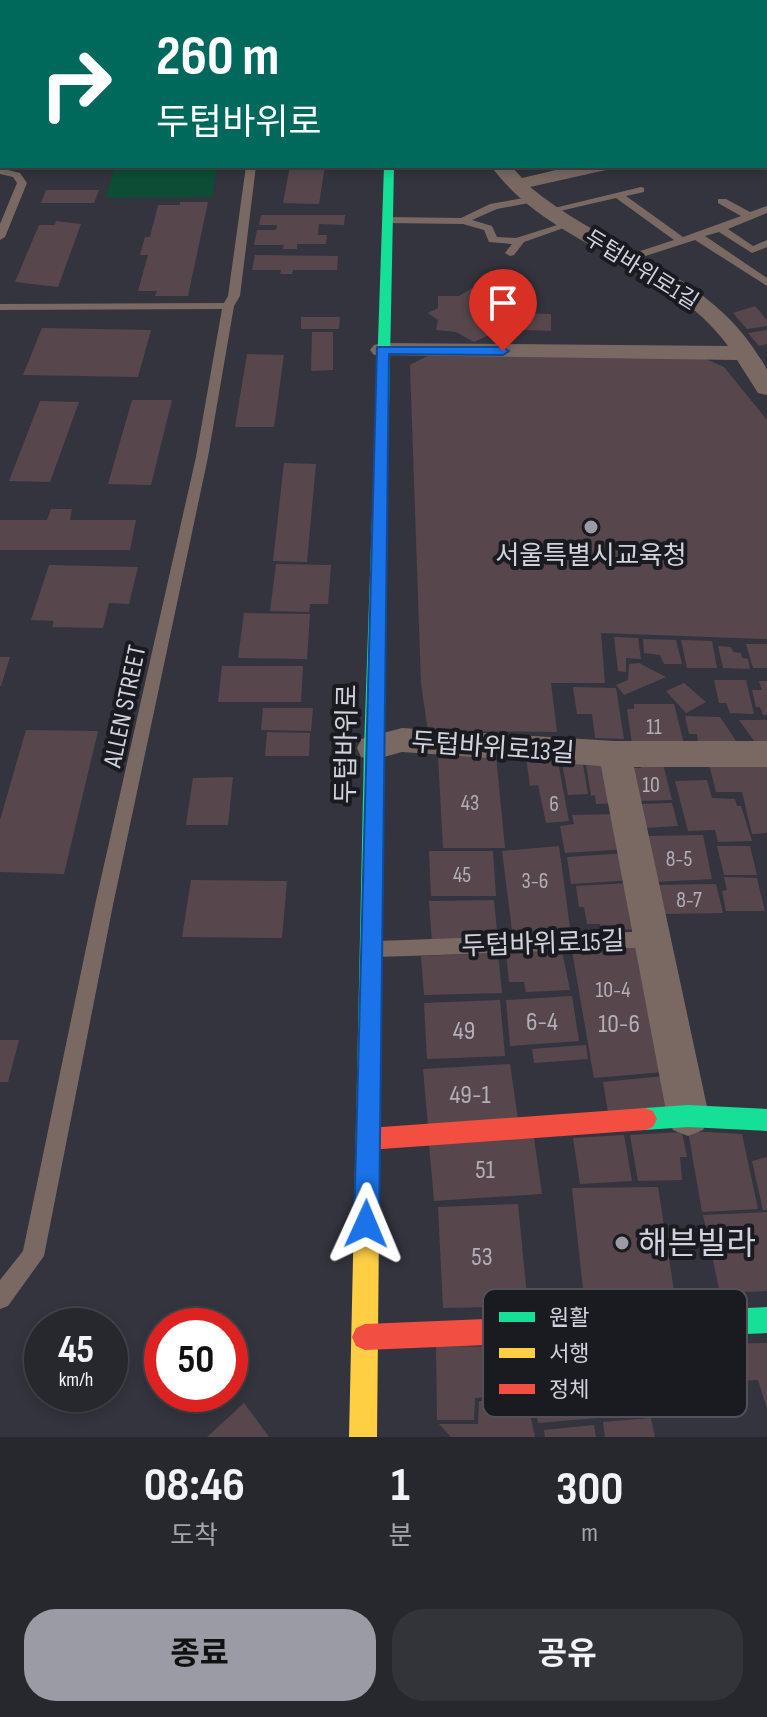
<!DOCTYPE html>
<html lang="ko">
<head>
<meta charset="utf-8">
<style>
  body { margin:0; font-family:"Sofia Sans Condensed","Noto Sans KR",sans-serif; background:#33333a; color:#f1f3f6; height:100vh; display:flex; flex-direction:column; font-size:30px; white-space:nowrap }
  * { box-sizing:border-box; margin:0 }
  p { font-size:26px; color:#a4a5aa }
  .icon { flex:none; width:44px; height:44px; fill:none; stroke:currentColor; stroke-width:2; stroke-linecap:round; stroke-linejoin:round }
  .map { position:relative; height:1437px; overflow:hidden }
  .sheet { display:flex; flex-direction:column; background:#27272e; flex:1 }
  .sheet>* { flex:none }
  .top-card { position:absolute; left:0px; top:0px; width:768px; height:168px; box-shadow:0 4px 12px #0003,0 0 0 2px #43444a; background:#00695c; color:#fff; overflow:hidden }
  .speed { position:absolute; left:24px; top:1308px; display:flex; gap:16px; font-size:40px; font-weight:700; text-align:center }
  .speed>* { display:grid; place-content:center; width:104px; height:104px; border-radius:50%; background:#27272e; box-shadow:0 4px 12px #0003,0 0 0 2px #43444a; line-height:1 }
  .speed small { font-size:20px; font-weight:400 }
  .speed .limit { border:12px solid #d22; background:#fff; color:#111 }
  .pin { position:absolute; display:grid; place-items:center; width:68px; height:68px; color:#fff; margin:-82px -34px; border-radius:50% 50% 50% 0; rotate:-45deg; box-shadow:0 0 8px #0007 }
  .pin .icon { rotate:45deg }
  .me { position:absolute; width:88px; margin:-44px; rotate:1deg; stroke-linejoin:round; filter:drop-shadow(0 0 6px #0008) }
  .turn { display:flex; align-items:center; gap:28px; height:168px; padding:0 24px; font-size:36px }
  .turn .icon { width:104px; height:104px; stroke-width:2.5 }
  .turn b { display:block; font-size:56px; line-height:68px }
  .eta { display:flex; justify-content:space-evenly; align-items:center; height:136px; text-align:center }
  .eta b { font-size:48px; font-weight:700; line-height:56px }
  .primary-button { display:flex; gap:16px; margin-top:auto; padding:16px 24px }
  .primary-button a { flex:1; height:92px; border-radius:32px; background:#9b9ba5; color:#111; font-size:32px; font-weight:700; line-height:92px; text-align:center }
  .primary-button a+a { background:#33333a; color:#f1f3f6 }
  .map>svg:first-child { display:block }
  .green { fill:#0e4d35 }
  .building { fill:#57474d }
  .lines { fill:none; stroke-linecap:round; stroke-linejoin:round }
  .lane { fill:#7a6963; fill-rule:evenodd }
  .street { fill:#7a6963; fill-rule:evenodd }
  .fast { fill:#16e098; fill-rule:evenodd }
  .slow { fill:#ffcf43; fill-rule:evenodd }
  .jam { fill:#f24e42; fill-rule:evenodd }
  .route { fill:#1a73e8; stroke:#114b97; stroke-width:2 }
  .poi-dot { fill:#9b9ba5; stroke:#1a1a21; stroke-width:3 }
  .labels { text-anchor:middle; stroke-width:8; stroke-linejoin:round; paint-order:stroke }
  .far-street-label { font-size:22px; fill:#d2d2dd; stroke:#1a1a21 }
  .number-label { font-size:22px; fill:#b3afb9 }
  .poi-label { font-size:26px; fill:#d2d2dd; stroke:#1a1a21 }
  .street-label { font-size:26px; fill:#d2d2dd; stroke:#1a1a21 }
  .near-number-label { font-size:26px; fill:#b3afb9 }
  .near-poi-label { font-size:32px; fill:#d2d2dd; stroke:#1a1a21; text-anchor:start }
  .key { fill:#1a1a21; stroke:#515159; stroke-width:2 }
  .key-label { font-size:22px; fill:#d2d2dd }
</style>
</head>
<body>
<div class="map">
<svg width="767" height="1437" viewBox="0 0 767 1437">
  <rect width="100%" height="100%" fill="#34343e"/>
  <!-- green -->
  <path class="green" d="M115,166h102l-5,31 -106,1z"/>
  <!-- building -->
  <path class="building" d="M290,166h35l-6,38 -36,-1z
    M46,190h53l-5,13h-53z
    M180,202h28l-20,94h-33l2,-5h-19l10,-36h-8l5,-18h5l8,-32h22z
    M261,215h84l-1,10 -25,-1 -1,11h9l-1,9h-29v5h-14l1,-4h-30l3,-15h19l1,-5h-18z
    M56,221l25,3 -23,63 -43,-5 24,-57h16z
    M255,255l83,1 -1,14h-44l-1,4h-12l1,-4h-29z
    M472,288l11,8 23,1 -1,9 13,7 33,1v17l-49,-2 -28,13 -18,-10 -20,-2 2,-10 -10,-7 10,-5v-12h21z
    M755,306l12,14v6l-20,3 -14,-16z
    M301,317h39l-1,12h-38z
    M42,328l109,2 -13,47 -115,-2z
    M767,330v14l-8,2 -11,-13z
    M312,332h21v38l-22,1z
    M247,354l37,1 -10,72h-39z
    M429,355l272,2 23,10 43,53v219l-166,-6 4,50h-54l6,49 -129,-1 -7,-47 -11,-319z
    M132,400h40l-21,85 -43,-1z
    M40,401l39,1 -29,80 -41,-1z
    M284,463l32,1 -9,98 -34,-1z
    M51,509h21l-2,11h66l-6,30h-130v-30h47z
    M276,564l55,1 -3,39h-18l-1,8 -39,-1z
    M49,565l89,2 -9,37 -20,-1 -6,25 -51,-1 2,-6 -23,-1z
    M244,613l66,1 -3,45 -69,-1z
    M614,637l24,1 3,21 -15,-1v14l-8,-1z
    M643,639l33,1 6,24h-18l-4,-9 -16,-2z
    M681,640l31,1 5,27h-30z
    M746,644h21v24h-14z
    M718,646l13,1 2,5 8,1 1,5 6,1 2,10 -27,-1z
    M0,657h10l-9,29h-1z
    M639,663l27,14 -42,18 -8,-10 12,-5 1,-16z
    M222,666h81l-2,36h-83z
    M714,680h32l8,34 -24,-1 -4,-10h-7z
    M759,681h8v34h-4l-3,-8h-4l-4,-17h10z
    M684,683l22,19 -20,11 -20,-22z
    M573,687l43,1 8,51 -29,-1 -3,-24h-15z
    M634,704h40l10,40h-52l-5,-35h7z
    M263,708h50l-2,23 -50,-1z
    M685,716l35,1 19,28 -41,-3 -1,-8h-8z
    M739,720h28v25h-10z
    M26,730l72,1 -34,143 -64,-2v-52z
    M267,732l43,1 -1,23h-44z
    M438,756h58l9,92h-62z
    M526,757h31l12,64 -23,2 -8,-38 -8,1z
    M561,758h21l6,36 -20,1z
    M585,758l26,1 7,44 -22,1 -1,-9 -4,1z
    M639,760h23l10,40 -33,1 -7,-33h9z
    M708,760l59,5v68l-15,1 -10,-42h-26z
    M233,777l-5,48h-42l7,-47z
    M707,780l5,18 23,1 2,7h4l11,35 -34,1 -3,-12 -27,1 -13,-50z
    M672,803l6,23 -33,2 -4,-24z
    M621,814l7,35 -63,4 -5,-27 14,-2 -2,-9z
    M703,835l9,44 -58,3 -8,-46z
    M559,846l12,89 -58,3 -11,-87z
    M717,846h33l7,29h-33z
    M429,851h64l3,45h-65z
    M628,853l5,27 -62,4 -4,-27z
    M724,877l33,1 8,33h-39l-4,-20 5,-1z
    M191,880l96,1 -5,57 -100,-1z
    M630,883l9,46 -37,2 -2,-7h-13l-3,-17h-5l-3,-21z
    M716,884l7,29 -62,1 -6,-29z
    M494,900l4,41 -66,1 -3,-41z
    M639,948l24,124 -69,6 -22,-127z
    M562,951l8,39 -44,2 -2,-10h-15l-3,-29z
    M498,953l4,40 -78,2 -3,-39z
    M572,996l7,45 -69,5 -4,-46z
    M500,1000l5,56 -78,3 -3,-56z
    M0,1040h19l-11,42h-8z
    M586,1045l2,14 -54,4 -2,-14z
    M510,1064l8,55 -90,6 -5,-56z
    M664,1076l6,31 -62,5 -5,-30z
    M688,1131l54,3 16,75 -56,3z
    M682,1132l5,25h-7l2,23 -44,1 -8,-46z
    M624,1135l8,46 -52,3 -7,-46z
    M534,1138l8,56 -108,7 -5,-57z
    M767,1157v53h-4l-11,-49z
    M658,1187l17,110 -91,1 -12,-110z
    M518,1204l10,102 -85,2 -5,-101z
    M767,1212v79l-47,2 -17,-78z
    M767,1343v65l-9,-28 -73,3 -7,-38z
    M436,1346l84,1 5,47 -50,4 -1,22h-37z
    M525,1346l59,6 13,66 -59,5z
    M527,1400l8,37h-84l-12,-13h39l1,-23z
    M244,1403l25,34h-62z
    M651,1418l4,19h-50l-2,-15z
    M594,1425l2,12h-51l-1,-7z"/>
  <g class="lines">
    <!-- lane -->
    <path class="lane" d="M0,16h2v4h-2z
      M246,166h10l-16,130 -6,10 -26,151 -95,448 -69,351 -36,50 -8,3v-29l23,-29 72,-346 101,-448 26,-148 -222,1v-6l224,-1 4,-7z
      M0,168l20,5 7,10 -22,54 -5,3v-16l17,-41 -4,-6 -13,-3z
      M641,187l3,1v4l-18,4 57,41 58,-21 -23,-13v-4h8l24,13 17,-6v7l-39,16 25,17 14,-6v7l-15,6 -33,-21 -14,4 62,42v8l-72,-46 -62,20h-8v-4l49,-16 -58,-42 -69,16 -5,-3z
      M530,197l4,1v4l-37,7 -25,11 20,6 5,11 19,1 54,-17 5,3 -51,18 -10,13 -4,1 -5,-3 7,-9 -23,-2 -5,-12 -21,-6 -76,-1 -5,-3 5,-3 74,1 29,-14z
      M645,918l7,2 2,6 -10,20 -7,2 -260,9 -7,-2 -2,-6 2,-6 7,-2 255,-9 6,-12z"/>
    <!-- street -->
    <path class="street" d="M201,0h16v2h-16z
      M0,83h2v10h-2z
      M766,122h1v10h-1z
      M0,129h2v12h-2z
      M491,166h20l11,12 51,-12h36l-3,4 -76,17c72,60 171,83 224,162 4,7 11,15 13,21 0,8 0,18 0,25l-9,-2 -21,-33 -363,-5 -4,-5 4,-5 8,-2 346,3c-60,-83 -178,-98 -237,-180z
      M402,728l213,13h152v26h-133l75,349 -6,14 -15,6 -15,-6 -6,-14 -66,-350 -199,-14 -29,8 -12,-3 -4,-9 4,-9z"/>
    <!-- fast -->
    <path class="fast" d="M391,0h8v2h-8z
      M766,13h1v6h-1z
      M384,166h10l-12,582 -2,377 -4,8 -8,3 -8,-3 -4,-8 8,-377z
      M688,1105l79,4v22l-79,-4 -43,3 -8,-3 -4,-8 4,-8 8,-3z
      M767,1307v26l-182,8 -9,-4 -4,-9 4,-9 9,-4z"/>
    <!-- slow -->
    <path class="slow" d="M0,2h2v6h-2z
      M368,1114l8,3 4,8 -3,312h-28l7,-312 4,-8z"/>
    <!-- jam -->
    <path class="jam" d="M645,1108l8,3 4,8 -4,8 -8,3 -277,20 -8,-3 -4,-8 4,-8 8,-3z
      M585,1315l9,4 4,9 -4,9 -9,4 -220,9 -9,-4 -4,-9 4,-9 9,-4z"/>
  </g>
  <!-- route -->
  <path class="route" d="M377,347h126l6,4 -6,4 -114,-1 -10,870 -4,9 -9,3 -8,-3 -4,-9z"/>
  <!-- markers -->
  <g class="poi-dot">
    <circle cx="591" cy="527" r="8"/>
    <circle cx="622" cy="1243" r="8"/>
  </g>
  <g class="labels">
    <!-- far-street labels -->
    <g class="far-street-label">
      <text transform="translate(642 269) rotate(32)" y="8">두텁바위로1길</text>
    </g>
    <!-- number labels -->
    <g class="number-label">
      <text x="654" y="734">11</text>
      <text x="651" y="792">10</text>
      <text x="470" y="810">43</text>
      <text x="554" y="811">6</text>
      <text x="679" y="866">8-5</text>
      <text x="462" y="882">45</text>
      <text x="535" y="888">3-6</text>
      <text x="689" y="907">8-7</text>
      <text x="613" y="997">10-4</text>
    </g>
    <!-- poi labels -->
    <g class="poi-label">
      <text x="591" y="564">서울특별시교육청</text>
    </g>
    <!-- street labels -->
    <g class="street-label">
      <text transform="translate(124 706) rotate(-78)" y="9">ALLEN STREET</text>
      <text transform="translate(346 744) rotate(-89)" y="9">두텁바위로</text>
      <text transform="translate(493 747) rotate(4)" y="9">두텁바위로13길</text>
      <text transform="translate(543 943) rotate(-2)" y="9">두텁바위로15길</text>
    </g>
    <!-- near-number labels -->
    <g class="near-number-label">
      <text x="542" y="1030">6-4</text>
      <text x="619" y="1032">10-6</text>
      <text x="464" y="1039">49</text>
      <text x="470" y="1103">49-1</text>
      <text x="485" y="1178">51</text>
      <text x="482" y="1265">53</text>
    </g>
    <!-- near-poi labels -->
    <g class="near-poi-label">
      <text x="638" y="1254">해븐빌라</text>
    </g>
  </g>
  <!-- legend -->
  <rect x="483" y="1289" width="264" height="128" rx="12" class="key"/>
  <rect x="499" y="1312" width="36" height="10" fill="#16e098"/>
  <rect x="499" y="1348" width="36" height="10" fill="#ffcf43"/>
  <rect x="499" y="1384" width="36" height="10" fill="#f24e42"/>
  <g class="key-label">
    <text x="549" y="1325">원활</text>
    <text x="549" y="1361">서행</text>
    <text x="549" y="1397">정체</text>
  </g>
</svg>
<div class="speed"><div>45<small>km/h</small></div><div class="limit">50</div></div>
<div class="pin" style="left:503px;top:351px;background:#d93025"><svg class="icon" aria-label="arrive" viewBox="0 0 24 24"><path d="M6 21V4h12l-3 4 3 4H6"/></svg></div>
<svg class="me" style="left:366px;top:1224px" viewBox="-20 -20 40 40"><path d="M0-17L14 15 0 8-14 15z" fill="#1a73e8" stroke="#fff" stroke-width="4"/></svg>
<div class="top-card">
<div class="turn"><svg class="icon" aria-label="right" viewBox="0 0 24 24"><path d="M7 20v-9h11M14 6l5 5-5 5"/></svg><div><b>260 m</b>두텁바위로</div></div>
</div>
</div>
<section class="sheet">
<div class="eta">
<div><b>08:46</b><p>도착</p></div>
<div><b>1</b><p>분</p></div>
<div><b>300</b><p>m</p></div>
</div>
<div class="primary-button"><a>종료</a><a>공유</a></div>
</section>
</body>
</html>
